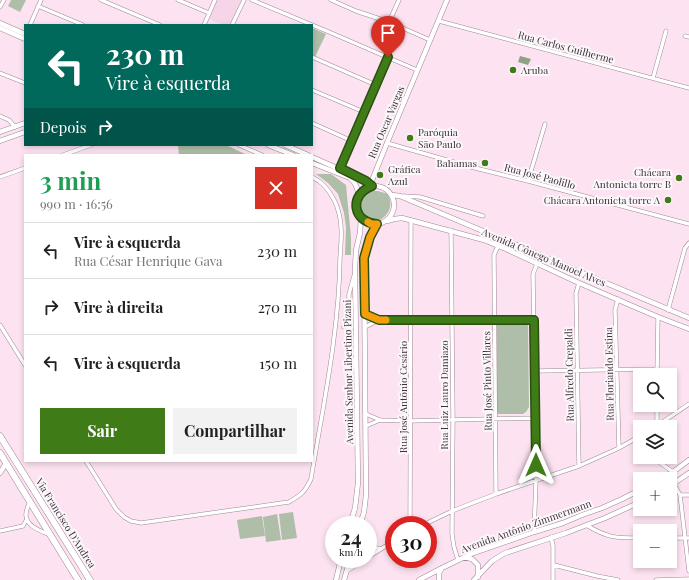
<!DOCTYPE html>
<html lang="pt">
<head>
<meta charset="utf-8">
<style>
  body { margin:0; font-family:"Playfair Display",serif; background:#f2f2f2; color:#202124; height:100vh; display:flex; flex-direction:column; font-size:15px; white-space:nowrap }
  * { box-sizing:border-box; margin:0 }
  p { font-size:13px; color:#757577 }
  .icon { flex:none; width:22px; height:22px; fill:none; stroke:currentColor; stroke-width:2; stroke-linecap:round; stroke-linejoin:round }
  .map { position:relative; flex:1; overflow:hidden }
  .panel { position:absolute; left:24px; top:154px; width:289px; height:308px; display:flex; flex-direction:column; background:#fff; border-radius:0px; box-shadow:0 2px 6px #0003 }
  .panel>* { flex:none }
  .guide { position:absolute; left:24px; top:24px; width:289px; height:122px; border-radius:0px; box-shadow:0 2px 6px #0003; background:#00695c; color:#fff; overflow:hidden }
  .buttons { position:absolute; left:633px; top:368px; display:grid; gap:8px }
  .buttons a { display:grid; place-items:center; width:44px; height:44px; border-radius:0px; background:#fff; box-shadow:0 2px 6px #0003; font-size:20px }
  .speed { position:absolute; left:325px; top:516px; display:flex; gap:8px; font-size:20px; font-weight:700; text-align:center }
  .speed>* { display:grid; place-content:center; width:52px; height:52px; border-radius:50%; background:#fff; box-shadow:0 2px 6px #0003; line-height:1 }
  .speed small { font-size:10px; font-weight:400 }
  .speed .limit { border:6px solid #d22; background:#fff; color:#111 }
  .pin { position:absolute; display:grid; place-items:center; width:34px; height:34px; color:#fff; margin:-41px -17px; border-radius:50% 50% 50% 0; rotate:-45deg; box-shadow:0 0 4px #0007 }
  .pin .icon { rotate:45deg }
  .me { position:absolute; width:44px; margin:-22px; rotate:0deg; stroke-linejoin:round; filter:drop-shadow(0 0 3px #0008) }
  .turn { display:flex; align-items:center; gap:14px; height:84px; padding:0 16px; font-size:18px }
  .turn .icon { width:52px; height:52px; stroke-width:2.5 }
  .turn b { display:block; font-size:28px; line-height:34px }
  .then { display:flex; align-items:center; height:38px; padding:0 16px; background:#0003; gap:8px; font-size:15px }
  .round { display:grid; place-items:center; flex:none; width:42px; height:42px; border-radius:0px; background:#f2f2f2 }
  .overview { display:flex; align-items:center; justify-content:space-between; height:68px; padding:0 16px }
  h1 { font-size:24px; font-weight:700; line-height:30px; color:#1e9e55 }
  .button { display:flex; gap:8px; margin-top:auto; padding:8px 16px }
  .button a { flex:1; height:46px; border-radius:0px; background:#3f7b17; color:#fff; font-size:16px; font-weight:700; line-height:46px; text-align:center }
  .button a+a { background:#f2f2f2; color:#202124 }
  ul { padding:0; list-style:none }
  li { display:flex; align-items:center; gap:12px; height:56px; padding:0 16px; border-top:1px solid #e0e0e0 }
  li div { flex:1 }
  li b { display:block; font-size:15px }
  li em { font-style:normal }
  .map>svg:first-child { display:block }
  .built { fill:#f6d5e8 }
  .green { fill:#afbea8 }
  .water { fill:#90a188 }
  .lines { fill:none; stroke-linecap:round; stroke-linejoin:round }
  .street-tunnel { stroke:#d6c0cc; stroke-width:3.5; stroke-dasharray:3.5 2; stroke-linecap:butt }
  .street-casing { stroke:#9e8794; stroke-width:4.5 }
  .secondary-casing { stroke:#9e8794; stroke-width:5.5 }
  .highway-casing { stroke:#9e8794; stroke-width:7 }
  .street { stroke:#fff; stroke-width:3.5 }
  .secondary { stroke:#fff; stroke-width:4.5 }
  .highway { stroke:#fff; stroke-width:6 }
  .route-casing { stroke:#29500f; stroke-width:10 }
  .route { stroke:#3f7b17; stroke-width:7 }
  .slow { stroke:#f59e0b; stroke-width:7 }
  .poi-dot { fill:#3f7b17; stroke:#fcf7fa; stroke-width:1.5 }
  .labels { text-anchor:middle; stroke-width:4; stroke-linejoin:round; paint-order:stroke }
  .street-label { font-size:10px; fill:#3c3238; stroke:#fcf7fa }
  .poi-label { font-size:10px; fill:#3c3238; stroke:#fcf7fa; text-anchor:start }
</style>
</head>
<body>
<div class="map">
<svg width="689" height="580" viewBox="0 0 689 580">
  <rect width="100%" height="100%" fill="#fde3f1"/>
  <!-- built -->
  <path class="built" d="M217,0h24l-11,25h-6l-15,-6z"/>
  <!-- green -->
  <path class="green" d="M11,0h15l-6,12 -12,-6z
    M312,28l14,6 -11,23 -3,-2z
    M178,145h48l19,9v1h-66z
    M316,174h15l15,11 5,52v18h-6l1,-28 -2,-14 -6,-19 -10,-11z
    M373,191h5l10,3c3,8 4,14 -2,21 -20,22 -45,-17 -13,-24z
    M497,322h26l3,1 2,3 1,81 -3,5 -3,2h-25l-1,-2 -1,-88z
    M293,512l4,26 -15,2 -3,-26z
    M277,514l4,26 -15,2 -3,-25z
    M262,516l3,20 -25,3 -3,-19z"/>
  <!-- water -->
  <path class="water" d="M520,56l11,3 -3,6 -10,-3z"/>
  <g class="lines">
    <!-- street-tunnel -->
    <path class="street-tunnel" d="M342,319l5,1
      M341,327l5,1"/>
    <defs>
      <path id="street" d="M101,0l59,25
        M178,0l31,13
        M252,0l77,32 88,38
        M331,0l25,11 33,11 41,18
        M38,6l45,19
        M0,7l4,-7
        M439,21l250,67
        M389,22l10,-22
        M30,25l11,-25
        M204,25l11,-25
        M232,25l12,-25
        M685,36l4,1
        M312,57l64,28
        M0,73l25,10
        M653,78l13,-47
        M312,90l52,22
        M0,116l9,4 6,7
        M312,123l40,18
        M387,143l84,24 57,14 161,43
        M239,145l23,10
        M63,155l28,-10
        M340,168l48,-111
        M0,177l25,-9
        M528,181l17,-57
        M403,196l17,1 63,19
        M451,230l2,189 -1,115 2,13 4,13
        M354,276l-5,18 -1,34v20l7,18
        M579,283l-3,10 3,173
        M618,299l-3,11 4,138
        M668,310l17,-62 4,-5
        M365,314l14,6
        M0,325l25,40
        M365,327l14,-7h155
        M535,371l122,-2
        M657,375l1,-58
        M366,414l14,6 30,1 125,-3
        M366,426l14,-6
        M657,426v-21
        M655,427l34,-23
        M656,457l3,5 14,10
        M86,461l30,48 8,8 7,4 10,2 148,-21c12,-7 16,-10 22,-23 12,-73 28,-146 29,-221 1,-15 3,-33 -2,-48 -2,-9 -11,-23 -18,-28 -2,-2 -5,-3 -8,-5
        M674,484l6,11 9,76
        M496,494l-2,-239 4,-9
        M680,495h9
        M30,502c-2,4 -4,8 -4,12 -1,12 15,17 24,21
        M410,525l1,-305
        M423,525l29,-14 44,-17 83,-28 40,-18 21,-12
        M586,525c22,13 29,13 54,13
        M0,531l23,-5 4,-7
        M534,532l2,-51 -3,-207 4,-10
        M551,537l2,9v34
        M670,538h19
        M368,546l13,3
        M368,557l26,-16
        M554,565l43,11 21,4
        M347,571l18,-12
        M656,580l33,-1"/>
      <path id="secondary" d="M0,23l25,11
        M0,28l25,11
        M0,132l25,-9
        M0,141l25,-9
        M268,145l25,10
        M285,145l23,10
        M312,157l54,24 6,5
        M312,163l38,15c6,5 7,10 9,17
        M356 205a19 19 0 1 1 38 0a19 19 0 1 1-38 0Z
        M373,186l-1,-5 1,-3 14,-35 60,-143
        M392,195l8,1 289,122
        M387,221l7,-2 8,-1 82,22 22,9 73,34 79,34 31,12
        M0,473l6,-10
        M660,479l13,-7 16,-12
        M670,486l19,-13
        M350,525l5,-17 3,-25 -3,-214 1,-19 4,-17 1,-15
        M360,525l4,-13 2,-17 -2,-237 6,-21 7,-13
        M464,557l8,2 6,6v12
        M336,580l5,-21
        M344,580l6,-21
        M419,580l23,-12 29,-14 63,-22 29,-9 19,-8 20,-7 20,-9 18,-9
        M439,580v-7l3,-5
        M474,580l18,-19 13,-8 61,-20 39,-15 35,-16"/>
      <path id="highway" d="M0,436l90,144
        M0,453l78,127"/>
    </defs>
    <!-- street casing -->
    <use href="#street" class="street-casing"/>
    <!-- secondary casing -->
    <use href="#secondary" class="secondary-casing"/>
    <!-- highway casing -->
    <use href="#highway" class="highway-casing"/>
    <!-- street -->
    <use href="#street" class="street"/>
    <!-- secondary -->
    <use href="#secondary" class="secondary"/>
    <!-- highway -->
    <use href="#highway" class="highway"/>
  </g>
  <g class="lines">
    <defs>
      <path id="route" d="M388,57l-48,111 26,13 6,5c-24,9 -19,37 5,38l-7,13 -6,21 1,56 14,6h155l2,145"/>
    </defs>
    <!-- route casing -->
    <use href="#route" class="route-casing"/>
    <!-- route -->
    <use href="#route" class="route"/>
    <!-- slow -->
    <path class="slow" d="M368,222l3,2h6l-7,13 -6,21 1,56 14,6h7"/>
  </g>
  <!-- markers -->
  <g class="poi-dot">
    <circle cx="513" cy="70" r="4"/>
    <circle cx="410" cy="138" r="4"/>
    <circle cx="485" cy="163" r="4"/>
    <circle cx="380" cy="175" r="4"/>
    <circle cx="679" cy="178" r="4"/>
    <circle cx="668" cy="200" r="4"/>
  </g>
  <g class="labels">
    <!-- street labels -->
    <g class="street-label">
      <text transform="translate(566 47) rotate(15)" y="4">Rua Carlos Guilherme</text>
      <text transform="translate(386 122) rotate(-67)" y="4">Rua Oscar Vargas</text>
      <text transform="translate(540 176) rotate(15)" y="4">Rua José Paolillo</text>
      <text transform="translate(544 257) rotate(23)" y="4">Avenida Cônego Manoel Alves</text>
      <text transform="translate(348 372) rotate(-91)" y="4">Avenida Senhor Libertino Pizani</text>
      <text transform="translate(609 374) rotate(-91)" y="4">Rua Floriando Estina</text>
      <text transform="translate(569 375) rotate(-91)" y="4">Rua Alfredo Crepaldi</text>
      <text transform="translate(487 381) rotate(-91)" y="4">Rua José Pinto Villares</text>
      <text transform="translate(444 395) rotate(-90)" y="4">Rua Luiz Lauro Damiazo</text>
      <text transform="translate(403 397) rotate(-90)" y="4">Rua José Antônio Cesário</text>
      <text transform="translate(66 523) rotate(58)" y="4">Via Francisco D'Andrea</text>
      <text transform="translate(526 526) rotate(-20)" y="4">Avenida Antônio Zimmermann</text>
    </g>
    <!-- poi labels -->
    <g class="poi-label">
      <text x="521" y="74">Aruba</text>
      <text x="418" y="136">Paróquia<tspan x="418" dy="12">São Paulo</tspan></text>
      <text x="477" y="167" text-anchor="end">Bahamas</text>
      <text x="388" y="173">Gráfica<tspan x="388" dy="12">Azul</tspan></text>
      <text x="671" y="176" text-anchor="end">Chácara<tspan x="671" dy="12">Antonieta torre B</tspan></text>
      <text x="660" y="204" text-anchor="end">Chácara Antonieta torre A</text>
    </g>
  </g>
</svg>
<div class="buttons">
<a><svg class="icon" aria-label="search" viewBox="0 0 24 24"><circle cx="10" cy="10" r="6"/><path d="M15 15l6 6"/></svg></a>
<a><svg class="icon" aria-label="layers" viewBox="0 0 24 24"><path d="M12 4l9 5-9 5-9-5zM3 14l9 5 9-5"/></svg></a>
<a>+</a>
<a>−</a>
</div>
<div class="speed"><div>24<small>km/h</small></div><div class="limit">30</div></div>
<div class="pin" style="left:388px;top:57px;background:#d93025"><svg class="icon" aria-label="arrive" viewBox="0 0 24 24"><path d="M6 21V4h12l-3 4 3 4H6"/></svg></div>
<svg class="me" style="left:536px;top:465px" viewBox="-20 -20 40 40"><path d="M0-17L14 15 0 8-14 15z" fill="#3f7b17" stroke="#fff" stroke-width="4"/></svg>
<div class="guide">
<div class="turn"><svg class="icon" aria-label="left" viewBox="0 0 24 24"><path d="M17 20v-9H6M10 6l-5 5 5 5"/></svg><div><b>230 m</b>Vire à esquerda</div></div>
<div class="then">Depois<svg class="icon" aria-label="right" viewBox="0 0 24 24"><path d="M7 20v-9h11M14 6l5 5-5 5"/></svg></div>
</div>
<section class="panel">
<div class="overview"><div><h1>3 min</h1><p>990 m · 16:56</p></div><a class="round" style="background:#d93025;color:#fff"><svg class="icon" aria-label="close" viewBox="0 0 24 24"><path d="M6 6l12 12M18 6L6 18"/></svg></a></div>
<ul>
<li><svg class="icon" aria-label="left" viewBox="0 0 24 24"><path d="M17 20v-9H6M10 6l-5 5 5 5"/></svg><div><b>Vire à esquerda</b><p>Rua César Henrique Gava</p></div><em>230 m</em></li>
<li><svg class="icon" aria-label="right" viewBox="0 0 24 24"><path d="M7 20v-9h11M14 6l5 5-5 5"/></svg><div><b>Vire à direita</b></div><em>270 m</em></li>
<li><svg class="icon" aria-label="left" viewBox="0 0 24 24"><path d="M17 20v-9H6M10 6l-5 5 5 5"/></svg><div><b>Vire à esquerda</b></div><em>150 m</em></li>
</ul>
<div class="button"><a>Sair</a><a>Compartilhar</a></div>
</section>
</div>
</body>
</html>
